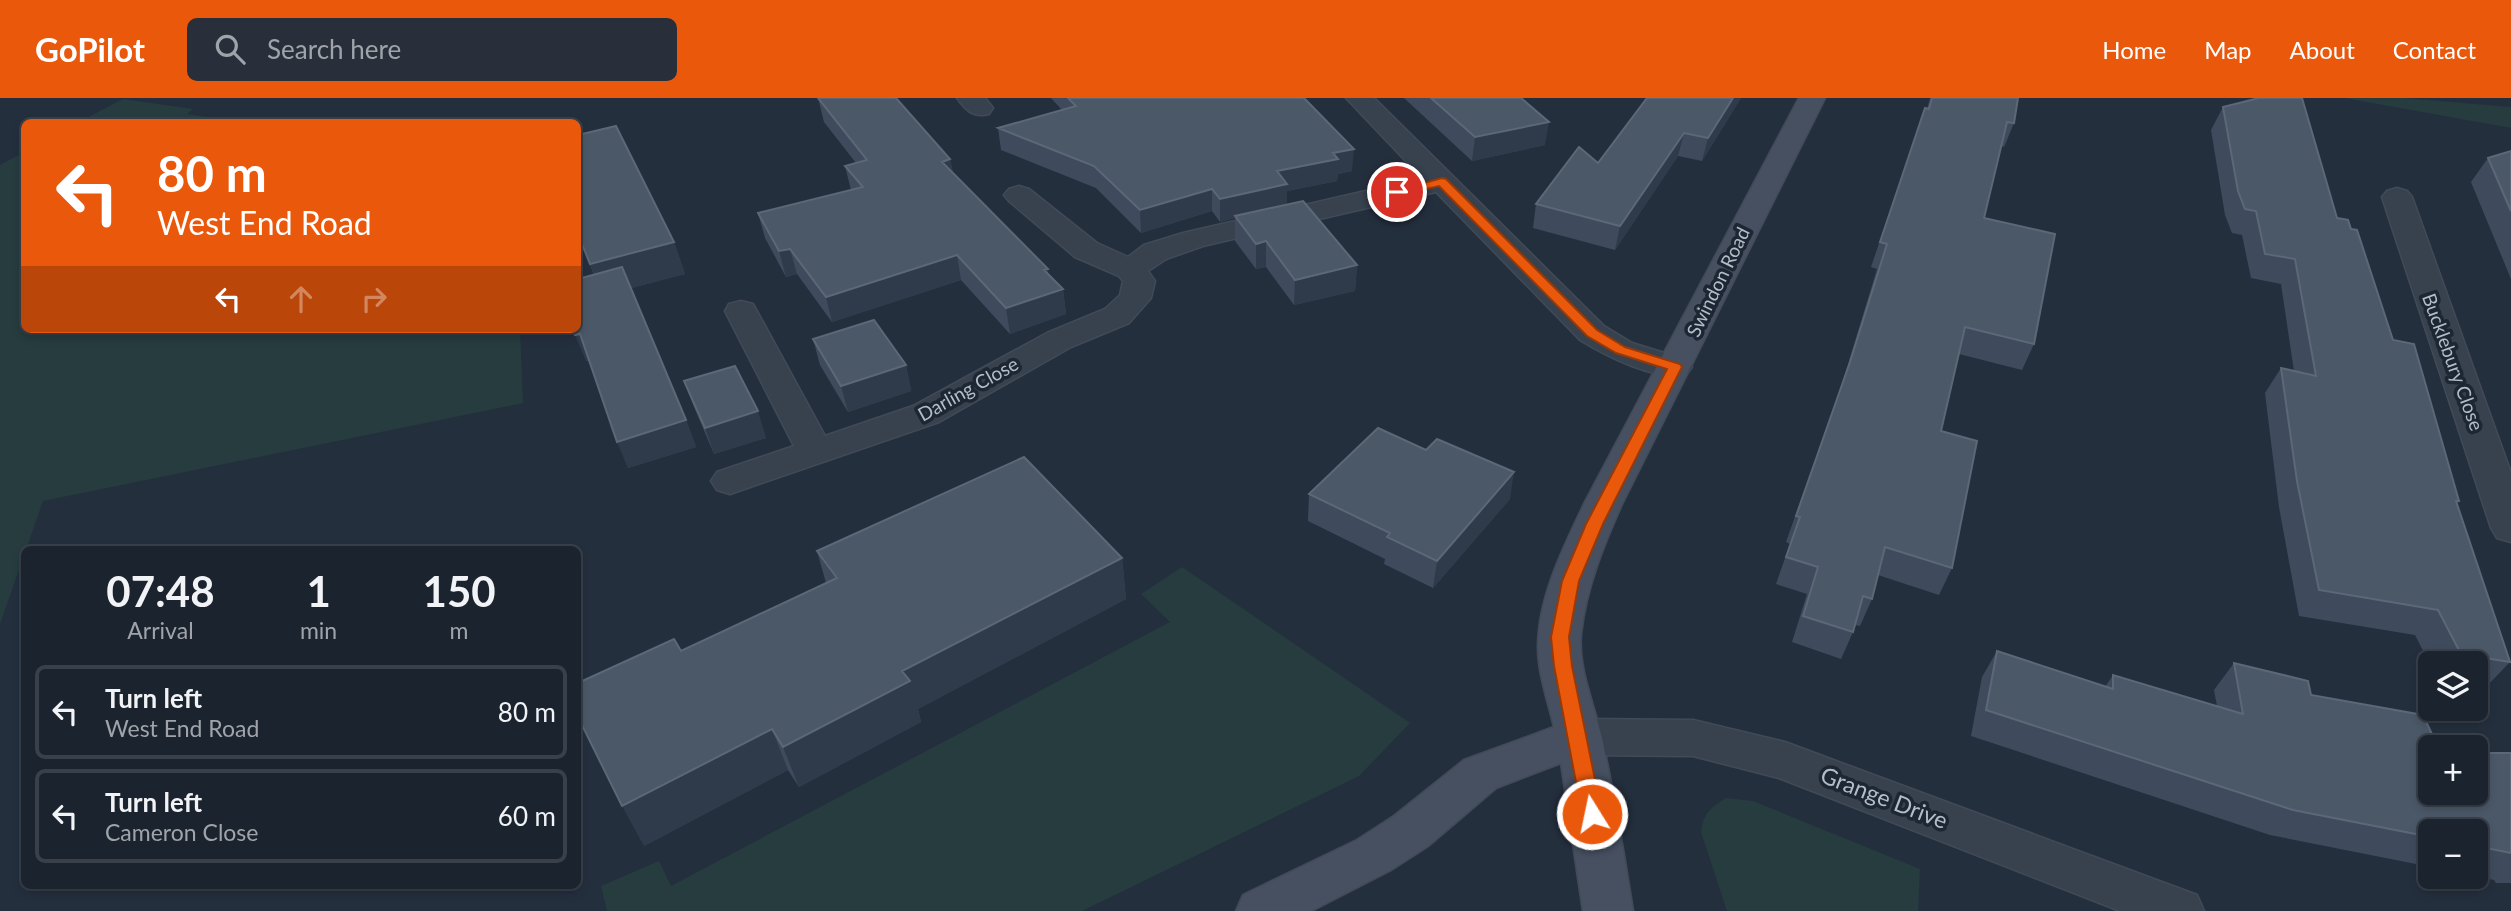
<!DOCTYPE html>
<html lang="en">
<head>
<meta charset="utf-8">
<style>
  body { margin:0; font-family:Lato,sans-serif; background:#282f3a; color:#f1f3f6; height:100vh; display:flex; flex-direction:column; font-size:26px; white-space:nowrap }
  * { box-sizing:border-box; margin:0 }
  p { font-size:23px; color:#a0a4aa }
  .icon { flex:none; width:38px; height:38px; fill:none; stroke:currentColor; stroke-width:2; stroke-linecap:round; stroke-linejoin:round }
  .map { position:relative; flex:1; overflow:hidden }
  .details { position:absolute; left:21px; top:448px; width:560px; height:343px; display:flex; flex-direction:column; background:#1b232e; border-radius:10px; box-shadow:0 4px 10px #0003,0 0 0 2px #39404a }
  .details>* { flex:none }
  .hud { position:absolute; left:21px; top:21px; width:560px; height:214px; border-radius:10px; box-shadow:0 4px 10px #0003,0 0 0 2px #39404a; background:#ea580c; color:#fff; overflow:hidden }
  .buttons { position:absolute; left:2418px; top:553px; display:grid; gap:14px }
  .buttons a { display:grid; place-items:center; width:70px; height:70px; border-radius:10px; background:#1b232e; box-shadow:0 4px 10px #0003,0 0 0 2px #39404a; font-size:35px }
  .pin { position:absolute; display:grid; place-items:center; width:60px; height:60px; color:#fff; margin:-30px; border:4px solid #fff; border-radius:50%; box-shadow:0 2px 7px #0007 }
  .me { position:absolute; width:77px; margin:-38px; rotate:350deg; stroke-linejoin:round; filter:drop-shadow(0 0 5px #0008) }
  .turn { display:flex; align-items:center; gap:24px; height:147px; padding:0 21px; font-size:32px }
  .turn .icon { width:91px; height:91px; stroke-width:2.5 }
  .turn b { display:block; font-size:49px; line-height:60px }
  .lanes { display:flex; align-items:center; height:66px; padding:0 21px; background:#0003; justify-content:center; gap:35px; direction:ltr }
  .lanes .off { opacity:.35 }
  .eta { display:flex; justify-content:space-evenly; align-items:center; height:119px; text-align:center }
  .eta b { font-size:42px; font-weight:700; line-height:49px }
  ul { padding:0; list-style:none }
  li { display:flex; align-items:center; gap:21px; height:94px; margin:0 14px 10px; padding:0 7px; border:4px solid #39404a; border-radius:10px }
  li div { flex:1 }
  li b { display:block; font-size:26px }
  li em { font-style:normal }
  header { display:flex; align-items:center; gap:42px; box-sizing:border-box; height:98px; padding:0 35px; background:#ea580c; color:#fff }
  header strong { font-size:33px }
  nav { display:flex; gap:38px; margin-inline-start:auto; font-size:24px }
  .search { width:490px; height:63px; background:#282f3a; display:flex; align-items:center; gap:18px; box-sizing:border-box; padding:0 24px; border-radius:10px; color:#a0a4aa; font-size:26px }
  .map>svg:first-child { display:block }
  .green { fill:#263c3f }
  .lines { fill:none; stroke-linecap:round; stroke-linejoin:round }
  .street-casing { stroke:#414a57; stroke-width:3 }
  .secondary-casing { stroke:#414a57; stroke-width:3 }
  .street { fill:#38414e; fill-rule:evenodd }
  .secondary { fill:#465061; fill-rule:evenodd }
  .wall { fill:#3f4b5c }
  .shaded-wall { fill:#2f3b4b }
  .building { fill:#4b5868; stroke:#5c6777; stroke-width:2 }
  .route { fill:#ea580c; stroke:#983908; stroke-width:2 }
  .labels { text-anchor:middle; stroke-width:7; stroke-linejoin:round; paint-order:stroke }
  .street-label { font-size:19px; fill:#b4bcc9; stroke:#1d2633 }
  .near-street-label { font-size:23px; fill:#b4bcc9; stroke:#1d2633 }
</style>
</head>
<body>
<header>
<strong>GoPilot</strong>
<div class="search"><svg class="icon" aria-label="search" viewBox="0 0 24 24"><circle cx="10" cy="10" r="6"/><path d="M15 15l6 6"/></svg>Search here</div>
<nav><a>Home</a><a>Map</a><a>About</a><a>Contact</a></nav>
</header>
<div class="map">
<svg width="2511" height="813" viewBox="0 0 2511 813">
  <rect width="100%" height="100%" fill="#242f3e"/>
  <!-- green -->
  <path class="green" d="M2345,0h58l108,9v21z
    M123,1l70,10 -6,5 44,6 -5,2h-147z
    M24,54v177h496l3,74 -480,98 -43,123v-459z
    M1182,469l228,156 -51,53 -277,135h-475l-6,-25 58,-25 12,25 499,-264 -29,-28z
    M1726,700l27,3 167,68 -2,42h-191l-26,-79c2,-18 10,-25 25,-34z"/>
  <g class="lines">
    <defs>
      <path id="street" d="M957,0h28l8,10 -4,6c-15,4 -23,-3 -32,-16z
        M1346,0h28l230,228 28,17 55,17 5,7 -5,7c-30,8 -81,-18 -107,-34l-144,-148 -233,54 -37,13 -18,12 7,10 -4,17 -22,25 -58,24 -132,75 -209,72 -13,-4 -6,-9 6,-9 77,-26 -69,-135 4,-7 12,-3 12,3 72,132 88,-30 134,-73 58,-24 15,-14 3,-14 -4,-5 -44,-19 -66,-56 -5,-6 5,-6 10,-3 10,3 68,54 31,14 16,-12 39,-12 239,-55z
        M2397,90l10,3 5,6 99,276v69l-14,-4 -6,-10 -109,-331 5,-6z
        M1579,621l114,1 92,22 412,153 7,16h-84l-341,-133 -86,-22 -114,-1 -16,-5 -7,-13 7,-13z"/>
      <path id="secondary" d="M1799,0h26l-202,404c-19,42 -37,86 -42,132 -3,35 13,70 21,104 12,57 22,115 31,173h-50l-22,-148 -65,25 -68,58 -37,24 -80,41h-75l7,-16 114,-55 37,-24 70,-56 90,-33c-6,-26 -16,-53 -16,-80 0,-50 26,-101 47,-145z"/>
    </defs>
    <!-- street casing -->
    <use href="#street" class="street-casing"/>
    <!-- secondary casing -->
    <use href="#secondary" class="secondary-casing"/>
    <!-- street -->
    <use href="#street" class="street"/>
    <!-- secondary -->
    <use href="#secondary" class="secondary"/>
  </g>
  <!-- wall -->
  <path class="wall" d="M818,0l132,61 3,14 95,96v6l15,14 3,25 -56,20 -49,-54 -129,42 -35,-48 -11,3 -21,-39 -7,-25 93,-23 -6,-24 11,-3 -32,-41z
    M1051,0h253l48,73 -14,3 -1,7 -50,10v13l70,61 -2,26 -61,14 -28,-38 -10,2 -21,-28v-23l-15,4 -8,-11 -71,22 -45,-45 -95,-38 -3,-22 64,-18z
    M1404,0h117l24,47 -73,16z
    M1741,0l-39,63 -24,-5 -63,94 -82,-22 3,-24z
    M1930,0h88l-4,25 -10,24 -3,-1 -17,72 50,126 -12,26 -63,-16 -18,77 11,137 -13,27 -61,-20 -6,24 -12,27 -5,-1 -2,7 -12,27 -49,-17 15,-48 -31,-10 14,-40 -4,-2 55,-155 36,-118 -6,-2 54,-159 2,1z
    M2223,9l114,111 14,11 42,111 66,161 -2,3 53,158 -25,26 -9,-2v-23h-45v3l-16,-31 -116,-19 -20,-109 -14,-114 16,-25 13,3 -13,-87 -30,-6 -9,-43 -10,-2 -7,-18 -14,-85z
    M578,37l96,107 11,32 -54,14 55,132 10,27 -68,21 -39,-107h-3l8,-86 -16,-39z
    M2511,53v128l-40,-97 17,-24z
    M813,241l93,26 5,26 -63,21 -28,-47z
    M684,283l82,57 -52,16 -20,-47z
    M1309,396l201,5 -77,89 -49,-24 1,-5 -77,-38z
    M817,453l305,7 4,41 -208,110 3,13 -122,65 -11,-17 -144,76 37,-195 145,-68z
    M1997,553l108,36 8,-12 104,31 -3,-16 20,-27 77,32 120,98 80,-40v130h-15l-2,-3 -18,-3v-46h-45v36l-161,-32 -299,-99 11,-59z"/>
  <!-- shaded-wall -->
  <path class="shaded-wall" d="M1733,0h8l-39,63 6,-23z
    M1549,24l-4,23 -73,16 3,-24z
    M1684,35l-6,23 -63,94 5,-24z
    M1354,51l-2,22 -14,3 -1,7 -50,10v15l-52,10v2l-15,4v-23l57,-28 56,-18z
    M950,61l5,25 -13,-22z
    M1212,91v22l-71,22 -1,-23z
    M1266,143v26l-10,2v-25z
    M674,144l11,32 -83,22 -12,-32z
    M790,151l7,25 -11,3 -7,-26z
    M957,157l4,25 -129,42 -6,-25z
    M1357,167l-2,26 -61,14 1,-25z
    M1048,171l3,24 12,-4 3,25 -56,20 -4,-26 38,-38z
    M580,236l11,26 -5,1 -11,-26z
    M906,267l5,26 -63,21 -7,-26z
    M758,313l8,27 -52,16 -9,-26z
    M686,322l10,27 -68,21 -11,-26z
    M1514,374l-4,27 -77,89 4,-27z
    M1122,460l4,41 -208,110 3,13 -122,65 -16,-40 119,-76z
    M772,631l16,41 -144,76 -22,-40z"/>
  <!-- building -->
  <path class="building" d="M818,0h78l54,61 -8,3 106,107 -4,1 19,19 -57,19 -49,-53 -131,42 -36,-48 -11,2 -21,-38 105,-26 -18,-21 22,-6z
    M1068,0h236l50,51 -21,4 5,6 -61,12 10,13 -67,15 -8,-10 -72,21 -46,-44 -96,-38 78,-22z
    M1431,0h90l28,24 -74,15z
    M1647,0h86l-25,40 -24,-5 -64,93 -84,-22 43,-57 19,16z
    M1932,0h86l-4,25 -7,-1 -23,96 71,16 -21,110 -69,-17 -24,104 36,10 -25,127 -67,-21 -13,52 -9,-3 -10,36 -50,-16 15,-49 -32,-10 14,-40 -4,-1 54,-154 37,-118 -7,-2 45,-134 4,1z
    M2259,0h43l35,120 11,2 3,9 6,1 36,110 21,4 45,157h-3l54,161 -49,-8 -23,-44 -119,-20 -22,-109 -16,-113 35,8 -21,-117 -30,-5 -9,-43 -11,-2 -7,-18 -15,-84z
    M616,28l58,116 -84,22 -12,-30v-99z
    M2511,53v60l-23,-53z
    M1303,103l54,64 -62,15 -29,-39 -10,3 -21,-28z
    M622,169l64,153 -69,22 -37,-108 -5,1 -2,-6h5v-50z
    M874,222l32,45 -65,21 -28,-47z
    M735,268l23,45 -53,17 -21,-47z
    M1378,330l48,22 11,-11 77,33 -77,89 -50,-24 3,-4 -81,-39z
    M1024,359l98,101 -220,113 8,10 -127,66 -11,-18 -150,77 -44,-89v-34l96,-44 7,12 156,-73 -20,-27z
    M1997,553l116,38v-14l130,39 -9,-51 74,18 3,14 112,20 15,32h-7v46h45v-40h35v100l-35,-7v-15h-45v6l-138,-27 -307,-100z"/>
  <!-- route -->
  <path class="route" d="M1442,80l4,1 151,151 28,17 55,17 2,3 -79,157 -24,57 -10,56 3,29 30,148 -3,6 -7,2 -7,-2 -3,-6 -28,-148 -3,-29 11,-56 24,-57 81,-155 -51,-16 -29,-17 -148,-150 -42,10 -6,-4z"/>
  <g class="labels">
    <!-- street labels -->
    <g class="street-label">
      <text transform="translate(1718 184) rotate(-64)" y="7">Swindon Road</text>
      <text transform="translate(2453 264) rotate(70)" y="7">Bucklebury Close</text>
      <text transform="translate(968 291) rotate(-29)" y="7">Darling Close</text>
    </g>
    <!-- near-street labels -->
    <g class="near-street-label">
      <text transform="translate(1884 700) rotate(21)" y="8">Grange Drive</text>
    </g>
  </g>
</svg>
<div class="buttons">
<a><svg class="icon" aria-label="layers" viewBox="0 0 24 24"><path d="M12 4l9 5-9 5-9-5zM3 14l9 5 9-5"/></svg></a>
<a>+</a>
<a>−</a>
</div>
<div class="pin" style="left:1397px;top:94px;background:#d93025"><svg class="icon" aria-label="arrive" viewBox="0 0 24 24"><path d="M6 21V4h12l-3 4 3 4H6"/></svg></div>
<svg class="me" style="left:1592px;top:716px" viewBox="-20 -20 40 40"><circle r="17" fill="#ea580c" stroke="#fff" stroke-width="3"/><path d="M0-11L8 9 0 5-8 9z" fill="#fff"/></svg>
<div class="hud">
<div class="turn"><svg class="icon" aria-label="left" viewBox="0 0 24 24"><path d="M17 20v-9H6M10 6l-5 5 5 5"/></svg><div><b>80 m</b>West End Road</div></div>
<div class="lanes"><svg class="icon" aria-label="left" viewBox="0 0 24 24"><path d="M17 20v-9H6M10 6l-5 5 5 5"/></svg><svg class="icon off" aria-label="ahead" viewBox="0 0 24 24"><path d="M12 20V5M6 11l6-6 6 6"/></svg><svg class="icon off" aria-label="right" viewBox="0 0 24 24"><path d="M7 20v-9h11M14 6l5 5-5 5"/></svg></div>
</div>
<section class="details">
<div class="eta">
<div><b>07:48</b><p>Arrival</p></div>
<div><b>1</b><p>min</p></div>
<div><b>150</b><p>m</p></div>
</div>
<ul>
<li><svg class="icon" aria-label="left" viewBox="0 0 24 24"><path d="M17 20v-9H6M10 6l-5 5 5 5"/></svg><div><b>Turn left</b><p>West End Road</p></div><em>80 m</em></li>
<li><svg class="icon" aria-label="left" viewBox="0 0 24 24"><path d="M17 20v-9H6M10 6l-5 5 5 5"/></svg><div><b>Turn left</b><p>Cameron Close</p></div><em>60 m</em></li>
</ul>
</section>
</div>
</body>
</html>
